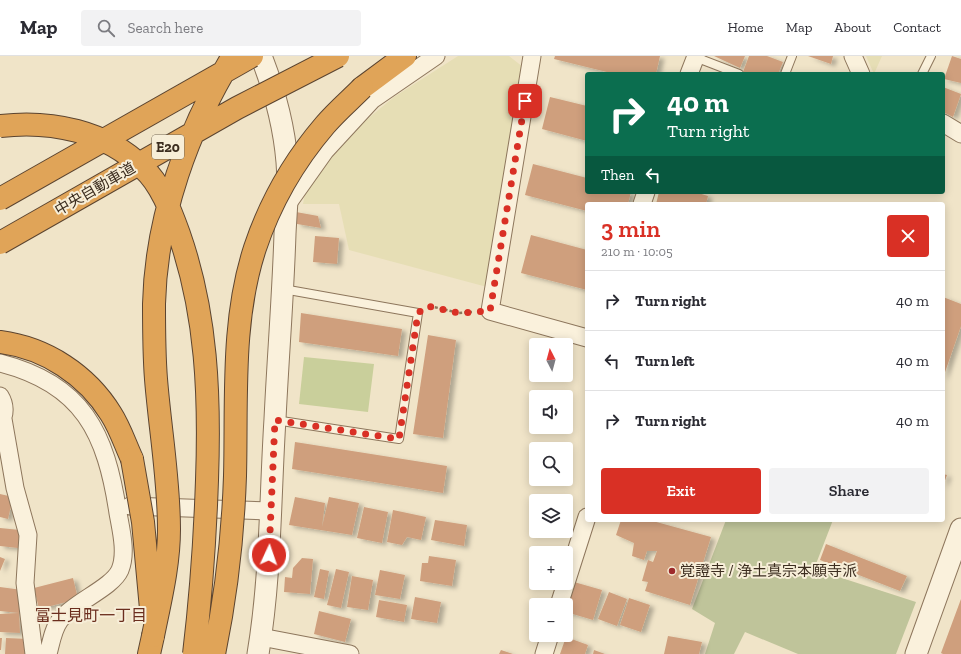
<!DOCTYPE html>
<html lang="en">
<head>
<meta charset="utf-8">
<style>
  body { margin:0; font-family:"Zilla Slab","Noto Sans JP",serif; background:#f2f2f3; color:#2b2b33; height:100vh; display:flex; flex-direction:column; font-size:15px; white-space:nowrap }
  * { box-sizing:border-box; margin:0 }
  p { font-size:13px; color:#7c7c81 }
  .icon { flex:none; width:22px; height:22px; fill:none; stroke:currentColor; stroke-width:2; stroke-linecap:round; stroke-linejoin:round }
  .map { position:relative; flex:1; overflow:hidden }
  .sheet { position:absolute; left:585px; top:146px; width:360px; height:320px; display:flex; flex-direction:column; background:#fff; border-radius:4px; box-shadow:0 2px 10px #0003 }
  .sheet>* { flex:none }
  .hud { position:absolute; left:585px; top:16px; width:360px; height:122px; border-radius:4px; box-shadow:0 2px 10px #0003; background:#0b6e4f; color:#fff; overflow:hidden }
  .needle { width:26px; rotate:354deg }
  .controls { position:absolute; left:529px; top:282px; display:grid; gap:8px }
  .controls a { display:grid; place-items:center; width:44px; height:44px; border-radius:4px; background:#fff; box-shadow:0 2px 10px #0003; font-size:20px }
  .pin { position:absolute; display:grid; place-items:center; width:34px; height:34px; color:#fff; margin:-17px; border-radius:8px; box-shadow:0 2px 6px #0006 }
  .me { position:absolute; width:44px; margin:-22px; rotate:3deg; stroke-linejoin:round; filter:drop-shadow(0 0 3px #0008) }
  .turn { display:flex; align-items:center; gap:14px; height:84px; padding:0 16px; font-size:18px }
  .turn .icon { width:52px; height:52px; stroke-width:2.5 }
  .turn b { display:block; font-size:28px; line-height:34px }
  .then { display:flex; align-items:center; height:38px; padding:0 16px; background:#0003; gap:8px; font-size:15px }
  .round { display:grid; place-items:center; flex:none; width:42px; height:42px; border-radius:4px; background:#f2f2f3 }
  .head { display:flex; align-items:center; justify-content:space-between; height:68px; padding:0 16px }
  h1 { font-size:24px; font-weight:600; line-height:30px; color:#d93025 }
  .action { display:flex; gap:8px; margin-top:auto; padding:8px 16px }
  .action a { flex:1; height:46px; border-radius:4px; background:#d93025; color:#fff; font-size:16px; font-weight:600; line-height:46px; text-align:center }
  .action a+a { background:#f2f2f3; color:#2b2b33 }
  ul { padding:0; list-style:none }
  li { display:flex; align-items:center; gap:12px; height:60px; padding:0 16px; border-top:1px solid #e1e1e2 }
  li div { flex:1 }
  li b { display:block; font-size:15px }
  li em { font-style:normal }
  header { display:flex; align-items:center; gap:24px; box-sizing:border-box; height:56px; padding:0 20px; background:#fff; border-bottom:1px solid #e1e1e2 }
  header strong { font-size:19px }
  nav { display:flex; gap:22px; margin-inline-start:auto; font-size:14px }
  .search { width:280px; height:36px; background:#f2f2f3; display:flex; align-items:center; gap:10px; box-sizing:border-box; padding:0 14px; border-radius:4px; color:#7c7c81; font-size:15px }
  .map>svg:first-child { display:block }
  .farmland { fill:#e6deb5 }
  .green { fill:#c9cf9b }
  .cemetery { fill:#bfc49a }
  .building { fill:#cf9f7d; filter:url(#shadow) }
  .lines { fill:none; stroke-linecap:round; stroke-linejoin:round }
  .service-casing { stroke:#8d765c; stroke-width:10 }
  .minor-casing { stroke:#8d765c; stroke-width:19 }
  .tertiary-casing { stroke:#8d765c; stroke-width:23 }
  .motorway-casing { stroke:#5b4430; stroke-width:24 }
  .path { stroke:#8d765c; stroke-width:2.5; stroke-dasharray:3 2; stroke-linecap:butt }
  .service { stroke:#faf1dc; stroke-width:8 }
  .minor { stroke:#faf1dc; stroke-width:17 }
  .tertiary { stroke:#faf1dc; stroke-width:21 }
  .motorway { stroke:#e0a458; stroke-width:22 }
  .motorway-bridge-casing { stroke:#5b4430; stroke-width:24; stroke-linecap:butt }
  .motorway-bridge { stroke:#e0a458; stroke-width:22 }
  .route { stroke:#d93025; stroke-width:7; stroke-dasharray:0 12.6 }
  .poi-dot { fill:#9e2a2b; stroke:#f7eed8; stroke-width:1.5 }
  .labels { text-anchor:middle; stroke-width:4; stroke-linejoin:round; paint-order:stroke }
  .shield { fill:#f7eed8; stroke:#756857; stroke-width:1 }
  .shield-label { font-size:14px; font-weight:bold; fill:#3d2e20 }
  .street-label { font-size:15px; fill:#3d2e20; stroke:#f7eed8 }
  .poi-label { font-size:15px; fill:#3d2e20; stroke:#f7eed8; text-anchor:start }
  .neighbourhood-label { font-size:16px; fill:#6b2e1e; stroke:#f7eed8 }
</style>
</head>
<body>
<header>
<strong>Map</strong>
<div class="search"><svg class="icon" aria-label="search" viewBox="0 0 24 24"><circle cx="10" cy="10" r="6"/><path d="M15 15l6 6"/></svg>Search here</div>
<nav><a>Home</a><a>Map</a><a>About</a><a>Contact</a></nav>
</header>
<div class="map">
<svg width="961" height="598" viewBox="0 0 961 598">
  <defs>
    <filter id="shadow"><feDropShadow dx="4.5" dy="2.5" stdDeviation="2" flood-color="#0004"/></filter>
  </defs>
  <rect width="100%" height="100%" fill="#f0e4c8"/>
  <!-- farmland -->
  <path class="farmland" d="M458,0h51l14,11 -36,220 -138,-37 -10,-46h-36l2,-11 27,-36 33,-36 29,-24z
    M866,0h16l-8,18z"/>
  <!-- green -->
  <path class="green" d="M304,301l70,7 -6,48 -69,-8z"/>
  <!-- cemetery -->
  <path class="cemetery" d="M726,464h107l-19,49 102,33 -20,52h-98l-53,-22 -11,22h-29l10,-31 -23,-14z"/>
  <!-- building -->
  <path class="building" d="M555,0h105l-4,18h-41l-61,-15z
    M714,0h31l-5,12z
    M749,0h18l16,6 -5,12h-29l-6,-2z
    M808,0h25l-2,8z
    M952,0l9,3v24l-17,-4z
    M943,31l18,7 -8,23 -10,-5z
    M550,41l37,9v35l-45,-12z
    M533,108l54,14v14h44l-3,12h-41v7l-62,-16z
    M659,136h36l13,4 -2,8h-50z
    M296,156l22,4 3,12 -24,-4z
    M531,179l56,15v40l-66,-17z
    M315,180l24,2 -2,26 -24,-2z
    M943,241l18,7v22l-18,52z
    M301,257l101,16 -4,27 -99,-14z
    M428,279l28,5 -13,98 -30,-4z
    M295,386l152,24 -4,27 -151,-24z
    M943,418l4,1 -4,11z
    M0,438l13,3 -5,22 -8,-2z
    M295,441l30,6 -3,24 7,-30 30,6 -7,32 -63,-10z
    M364,451l24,5 -6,31 -25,-5z
    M393,454l33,7 -5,23 -14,-3 -5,8 -15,-3z
    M435,464l32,5 -3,21 -33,-6z
    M621,464h28l62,17 -21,68 -45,-14 3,-9 -6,-1 6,-21 5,2 4,-11h-10l-3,9 -12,-4 2,-13 -18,-8z
    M0,472l20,2 -2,18 -18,-2z
    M826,488l81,32 -7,15 -80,-31z
    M429,500l27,4 -4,26 -32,-5 2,-18h6z
    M0,501l5,2 -5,12z
    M302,502l11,1 -3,35 -26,-2 1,-15 7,1 1,-10z
    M320,513l9,2 -5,28 -10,-2z
    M336,513l13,3 -8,36 -14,-3z
    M380,514l25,5 -5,24 -25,-4z
    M352,520l21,4 -5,30 -21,-3z
    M73,522l5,21 -39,10 -5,-21z
    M574,526l28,8 -9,30 -27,-8z
    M0,531l22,3 -3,23 -19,-2z
    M609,536l18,7 -10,27 -19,-7z
    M415,541l26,5 -4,21 -26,-4z
    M629,542l21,7 -9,27 -21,-7z
    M961,543v55h-18l-2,-1z
    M379,544l28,5 -3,17 -28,-5z
    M319,555l32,8 -6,23 -31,-8z
    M19,557l1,20 -20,-1v-18z
    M668,580l34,6 -3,12h-35z
    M566,581l22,8 -3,9h-25z
    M0,582h2l-1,12h-1z
    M6,582l23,1 -1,15h-23z
    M501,594l12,4h-14z
    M594,594l11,4h-12z"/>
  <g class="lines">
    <defs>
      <path id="service" d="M695,1l44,17
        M785,18l7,-18
        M922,18l9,-18
        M275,364l124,19 19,-126 -135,-24"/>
      <path id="minor" d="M532,0l-42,255 97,27
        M853,0l8,18
        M689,18l7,-18
        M943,67l18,11
        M642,148l4,-12
        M286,150l39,-55 47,-51 64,-44
        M0,307c83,21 106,70 118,150 3,17 9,40 2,57 -8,18 -46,32 -60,50 -7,9 -9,23 -12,34
        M0,340c5,8 6,19 0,26
        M3,363l12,69 13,47 -3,48 9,71
        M130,450l141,5
        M559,549l28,-88
        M261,581l89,17
        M544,598l6,-19"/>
      <path id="tertiary" d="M258,598c13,-78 12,-157 17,-235 3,-62 8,-123 10,-185 1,-23 4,-49 2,-72 -3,-36 -13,-73 -26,-106
        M916,598l45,-125"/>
      <path id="motorway" d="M362,32l43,-32
        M0,286c46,6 87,33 111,72 9,14 14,30 21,45
        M149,598l4,-18"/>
    </defs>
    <!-- service casing -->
    <use href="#service" class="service-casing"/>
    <!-- minor casing -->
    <use href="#minor" class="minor-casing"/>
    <!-- tertiary casing -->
    <use href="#tertiary" class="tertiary-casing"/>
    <!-- motorway casing -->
    <use href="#motorway" class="motorway-casing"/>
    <!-- path -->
    <path class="path" d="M430,250l29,7 13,-1"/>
    <!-- service -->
    <use href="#service" class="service"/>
    <!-- minor -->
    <use href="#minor" class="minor"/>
    <!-- tertiary -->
    <use href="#tertiary" class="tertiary"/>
    <!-- motorway -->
    <use href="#motorway" class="motorway"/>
    <defs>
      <path id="motorway-bridge" d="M0,70c51,-6 106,5 143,42 18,16 28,44 36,66 28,80 31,162 28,246 -2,59 -6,116 -13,174
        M0,143l252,-143
        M0,187l237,-135 101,-52
        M132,403l11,63 8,87
        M153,580c7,-35 16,-70 16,-107 0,-50 -9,-100 -13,-150 -2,-25 -2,-50 -2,-75 2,-87 34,-175 79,-248
        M214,598c12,-58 19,-118 21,-178 2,-76 -4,-155 20,-228 15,-45 40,-88 70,-123 11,-13 25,-25 37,-37"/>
    </defs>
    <!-- motorway-bridge casing -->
    <use href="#motorway-bridge" class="motorway-bridge-casing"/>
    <!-- motorway-bridge -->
    <use href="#motorway-bridge" class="motorway-bridge"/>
  </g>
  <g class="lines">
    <!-- route -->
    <path class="route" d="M269,499l6,-135 124,19 19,-126 9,-7 32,7 31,-2 35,-210"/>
  </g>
  <!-- markers -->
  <circle class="poi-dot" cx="672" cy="515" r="4"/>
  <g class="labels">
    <!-- shield labels -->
    <rect class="shield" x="152" y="79" width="32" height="24" rx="3"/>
    <g class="shield-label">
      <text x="168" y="96">E20</text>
    </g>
    <!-- street labels -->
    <g class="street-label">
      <text transform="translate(95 133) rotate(-30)" y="5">中央自動車道</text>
    </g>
    <!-- poi labels -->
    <g class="poi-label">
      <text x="680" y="520">覚證寺 / 浄土真宗本願寺派</text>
    </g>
    <!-- neighbourhood labels -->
    <g class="neighbourhood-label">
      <text x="91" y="565">富士見町一丁目</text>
    </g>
  </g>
</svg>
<div class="controls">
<a><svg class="needle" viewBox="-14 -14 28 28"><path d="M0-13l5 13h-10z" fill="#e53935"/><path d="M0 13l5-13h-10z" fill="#7c7c81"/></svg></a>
<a><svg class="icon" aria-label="sound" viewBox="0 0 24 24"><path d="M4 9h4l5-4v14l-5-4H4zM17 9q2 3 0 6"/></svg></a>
<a><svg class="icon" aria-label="search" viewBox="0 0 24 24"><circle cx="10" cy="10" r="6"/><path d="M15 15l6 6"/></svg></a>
<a><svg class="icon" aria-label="layers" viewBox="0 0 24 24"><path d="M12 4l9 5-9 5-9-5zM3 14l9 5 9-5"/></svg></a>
<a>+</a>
<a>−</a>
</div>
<div class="pin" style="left:525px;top:45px;background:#d93025"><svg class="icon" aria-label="arrive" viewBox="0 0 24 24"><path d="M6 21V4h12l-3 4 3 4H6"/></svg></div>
<svg class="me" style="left:269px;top:499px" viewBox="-20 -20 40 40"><circle r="17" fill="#d93025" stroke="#fff" stroke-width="3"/><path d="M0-11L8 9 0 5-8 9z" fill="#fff"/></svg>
<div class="hud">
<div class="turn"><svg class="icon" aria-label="right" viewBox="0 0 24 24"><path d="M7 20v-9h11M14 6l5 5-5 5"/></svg><div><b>40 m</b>Turn right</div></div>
<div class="then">Then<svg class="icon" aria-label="left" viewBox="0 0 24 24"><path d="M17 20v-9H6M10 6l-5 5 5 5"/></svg></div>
</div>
<section class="sheet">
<div class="head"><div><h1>3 min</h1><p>210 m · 10:05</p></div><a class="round" style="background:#d93025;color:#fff"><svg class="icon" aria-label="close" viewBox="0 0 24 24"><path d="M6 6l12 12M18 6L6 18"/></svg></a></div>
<ul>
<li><svg class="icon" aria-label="right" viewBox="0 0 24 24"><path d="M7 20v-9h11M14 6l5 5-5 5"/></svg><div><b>Turn right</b></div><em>40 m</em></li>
<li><svg class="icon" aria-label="left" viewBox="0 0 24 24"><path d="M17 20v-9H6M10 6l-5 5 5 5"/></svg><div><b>Turn left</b></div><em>40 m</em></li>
<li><svg class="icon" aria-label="right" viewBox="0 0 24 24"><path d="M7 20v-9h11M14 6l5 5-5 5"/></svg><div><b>Turn right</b></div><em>40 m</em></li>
</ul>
<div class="action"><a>Exit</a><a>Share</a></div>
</section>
</div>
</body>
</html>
